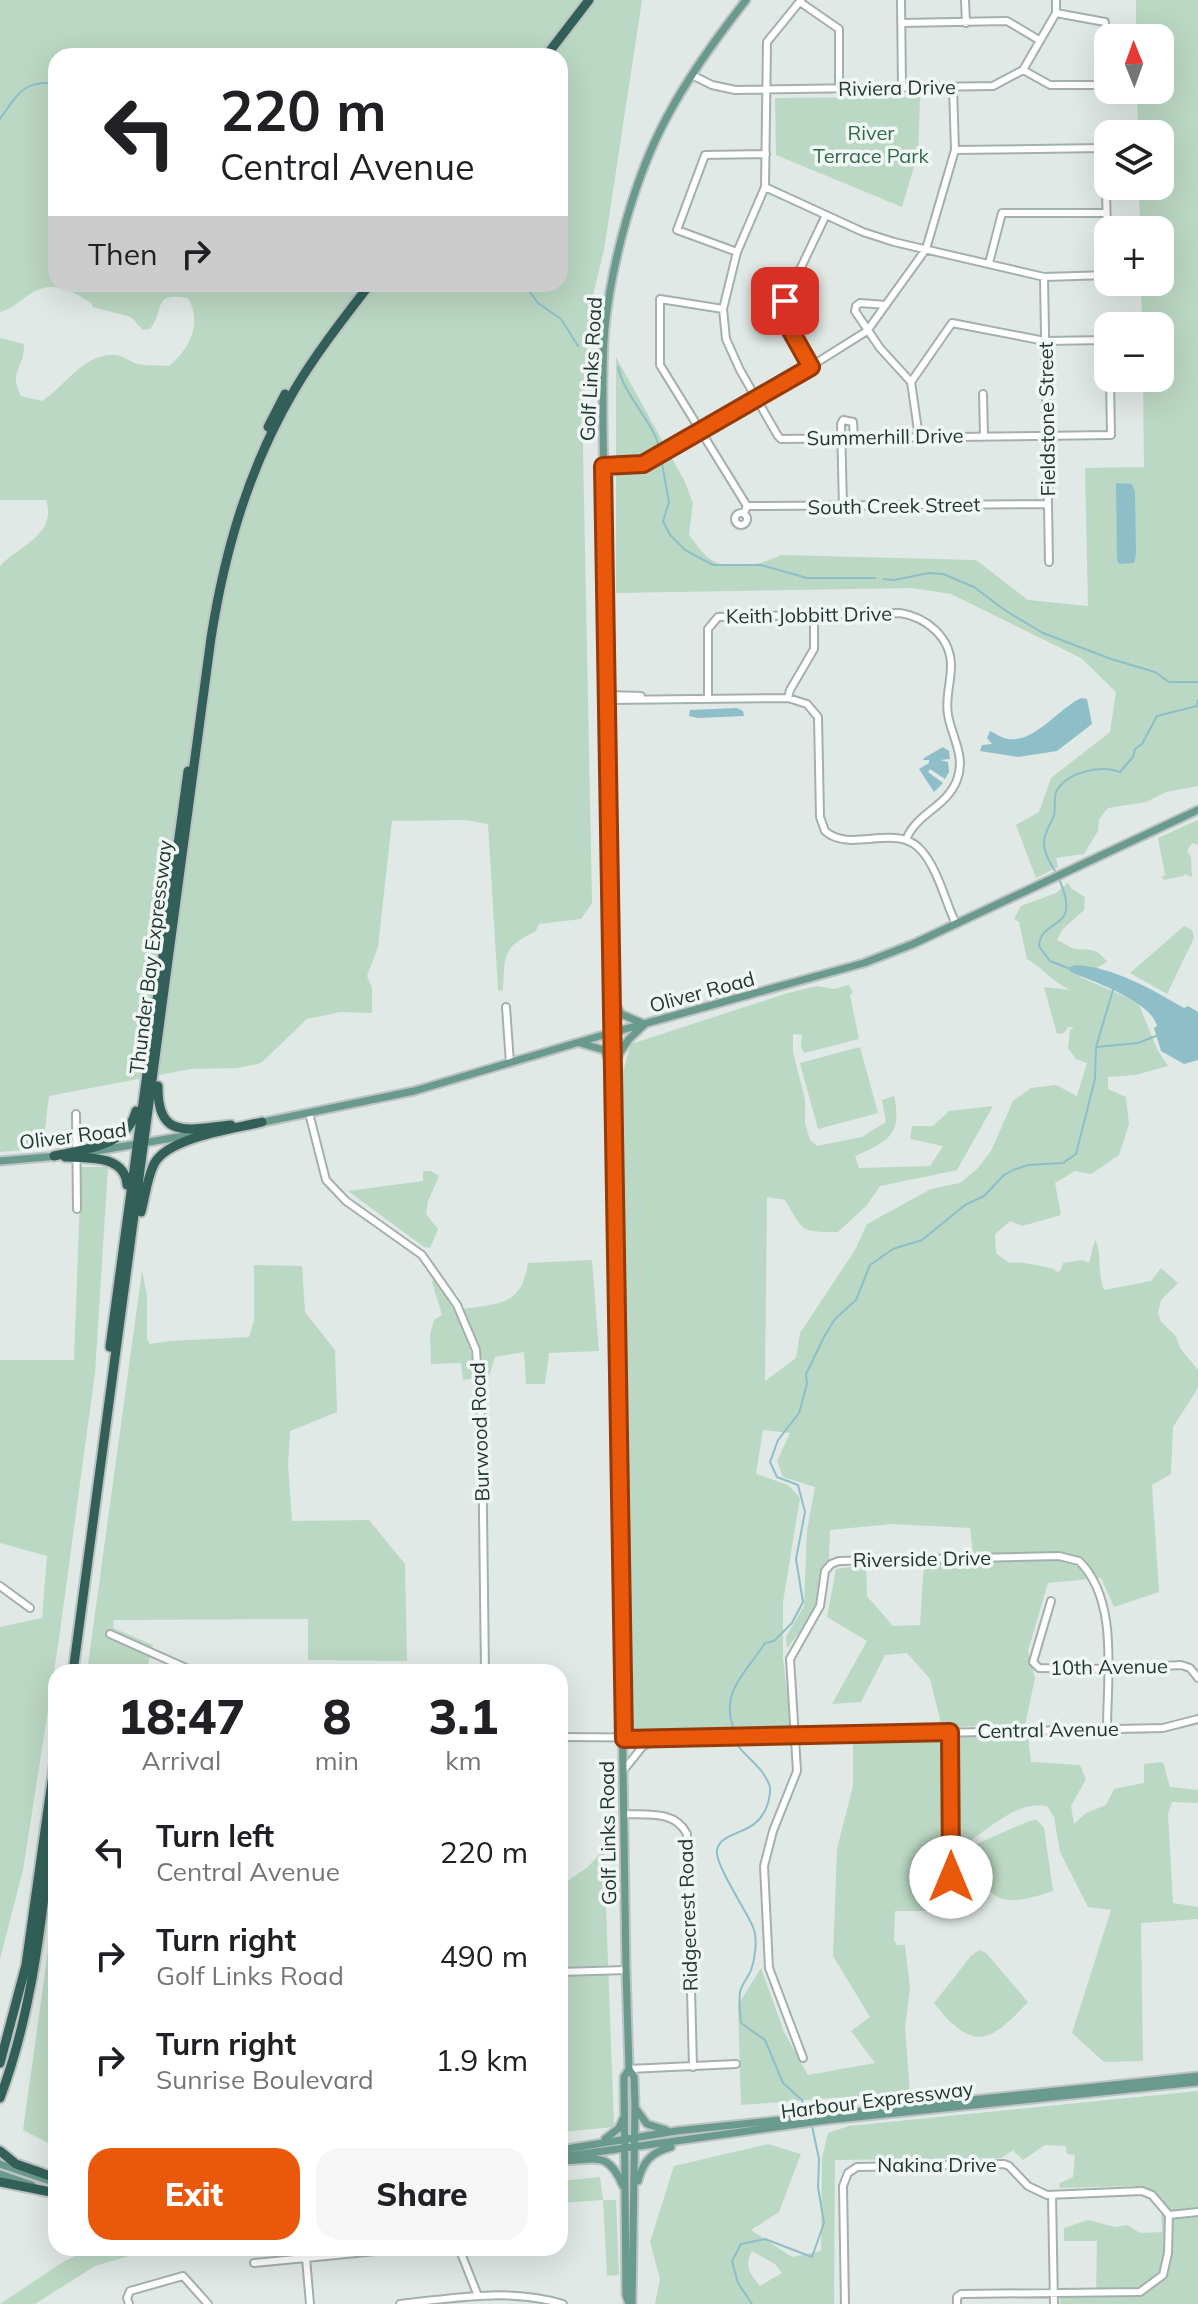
<!DOCTYPE html>
<html lang="en">
<head>
<meta charset="utf-8">
<style>
  body { margin:0; font-family:Mulish,sans-serif; background:#f6f6f6; color:#202124; height:100vh; display:flex; flex-direction:column; font-size:30px; white-space:nowrap }
  * { box-sizing:border-box; margin:0 }
  p { font-size:26px; color:#757577 }
  .icon { flex:none; width:44px; height:44px; fill:none; stroke:currentColor; stroke-width:2; stroke-linecap:round; stroke-linejoin:round }
  .map { position:relative; flex:1; overflow:hidden }
  .drawer { position:absolute; left:48px; top:1664px; width:520px; height:592px; display:flex; flex-direction:column; background:#fff; border-radius:24px; box-shadow:0 8px 32px #0002 }
  .drawer>* { flex:none }
  .guide { position:absolute; left:48px; top:48px; width:520px; height:244px; border-radius:24px; box-shadow:0 8px 32px #0002; background:#fff; color:#202124; overflow:hidden }
  .needle { width:52px; rotate:359deg }
  .controls { position:absolute; left:1094px; top:24px; display:grid; gap:16px }
  .controls a { display:grid; place-items:center; width:80px; height:80px; border-radius:16px; background:#fff; box-shadow:0 8px 32px #0002; font-size:40px }
  .pin { position:absolute; display:grid; place-items:center; width:68px; height:68px; color:#fff; margin:-34px; border-radius:16px; box-shadow:0 4px 12px #0006 }
  .me { position:absolute; width:88px; margin:-44px; rotate:0deg; stroke-linejoin:round; filter:drop-shadow(0 0 6px #0008) }
  .turn { display:flex; align-items:center; gap:28px; height:168px; padding:0 40px; font-size:36px }
  .turn .icon { width:104px; height:104px; stroke-width:2.5 }
  .turn b { display:block; font-size:56px; line-height:68px }
  .then { display:flex; align-items:center; height:76px; padding:0 40px; background:#0003; gap:16px; font-size:30px }
  .eta { display:flex; justify-content:space-evenly; align-items:center; height:136px; text-align:center }
  .eta b { font-size:48px; font-weight:800; line-height:56px }
  .action { display:flex; gap:16px; margin-top:auto; padding:16px 40px }
  .action a { flex:1; height:92px; border-radius:24px; background:#ea580c; color:#fff; font-size:32px; font-weight:800; line-height:92px; text-align:center }
  .action a+a { background:#f6f6f6; color:#202124 }
  ul { padding:0; list-style:none }
  li { display:flex; align-items:center; gap:24px; height:104px; padding:0 40px }
  li div { flex:1 }
  li b { display:block; font-size:30px }
  li em { font-style:normal }
  .map>svg:first-child { display:block }
  .green { fill:#bbd8c4; fill-rule:evenodd }
  .water { fill:#8ebec8 }
  .lines { fill:none; stroke-linecap:round; stroke-linejoin:round }
  .stream { stroke:#8ebec8; stroke-width:2 }
  .minor-casing { stroke:#a4b0ac; stroke-width:10 }
  .major-casing { stroke:#bdc3c2; stroke-width:11 }
  .highway-casing { stroke:#bdc3c2; stroke-width:13 }
  .minor { stroke:#fff; stroke-width:6 }
  .major { stroke:#6a9a8e; stroke-width:7 }
  .highway { stroke:#326058; stroke-width:9 }
  .route-casing { stroke:#983908; stroke-width:20 }
  .route { stroke:#ea580c; stroke-width:14 }
  .labels { text-anchor:middle; stroke-width:7; stroke-linejoin:round; paint-order:stroke }
  .street-label { font-size:20px; fill:#233732; stroke:#f0f6f3 }
  .park-label { font-size:20px; fill:#326949; stroke:#f0f6f3 }
</style>
</head>
<body>
<div class="map">
<svg width="1198" height="2304" viewBox="0 0 1198 2304">
  <rect width="100%" height="100%" fill="#e0e9e5"/>
  <!-- green -->
  <path class="green" d="M0,0h642l-38,250 -12,49 -10,99 10,505 -11,16 -42,5 -3,7c-34,17 -31,23 -33,60l-5,-1 -10,-166 -22,-4 -74,1 -14,126 -11,29 5,12v25l-32,-1 -33,7 -46,44 -24,5 -46,1 -142,27 -6,49 -7,4 -36,3v-586c20,-21 57,-31 46,-66h-46v-162l24,6c0,27 -16,26 -3,52l21,5c24,-15 40,-47 72,-46 8,0 16,7 24,9 9,2 21,1 31,2 20,-17 34,-42 19,-68 -37,-6 -22,11 -38,31l-7,1 -12,-13 -38,-10 -2,-4c-22,-14 -40,-24 -64,-7 -9,7 -16,13 -27,16zM56,56h504v228h-504z
    M1136,0h62v786l-32,6 -20,10 -38,6 -9,11 -1,12 -14,23 -28,4 2,9 -22,11 -20,-53 23,-13 12,-34 59,-46 6,-40 -35,-34 -130,-64 -39,-6 -296,5v-236l68,123 9,23 -4,32c6,7 11,15 17,21 20,18 54,9 75,-1l195,5 52,40 60,6 -3,-138 59,-1 -1,-89h17v-52h-18l-1,-44h19v-52h-20l-1,-44h21v-52h-22l-1,-44h23v-52h-24z
    M920,97l-2,56 -16,54 -126,-52 -1,-57z
    M1198,820v25l-6,-2 -5,8 4,6 1,20 -7,-3 -2,2 -19,4 -3,-3 4,-2 -7,-37z
    M1068,883l4,6 13,8 -1,13 -21,19 -6,11c5,2 13,8 19,9 15,1 21,-1 31,13l-27,15 58,25 19,47 11,17 -33,9 -27,2v12l18,8 3,27 -10,31 -28,19 -16,-3 -20,12 6,32 -39,11 -12,-5 -15,13 1,19 13,10c13,-2 31,3 45,6l3,3 3,-1 3,-8 20,-3 6,3 6,-23c7,10 2,32 9,50l47,-9 10,-13 17,15 -17,17 -3,13 3,9 15,14 4,12 18,22v18l-25,39 -2,47 -19,11 7,107 -45,15 -13,-29 -53,5 -20,68 7,27 -10,47 -83,2 -12,-48 -23,-26 -22,2 -24,47 -29,2 35,-63 -40,-24 9,-48 30,-4 1,31 26,30 27,-1 4,-62 50,-2 -4,-33 -78,-4 -62,6 -1,28 -16,57 -26,33 -1,-11 18,-31 3,-76 8,-43 -32,-10 -6,-16 13,-28 -27,-3 -7,44 32,11 12,13 -17,104v56l8,71 -9,4 -114,1 -33,-2 -2,-5 -10,-423 -1,-215 1,-18 8,-27 157,-51 29,-7 17,3 15,-4 4,7 -3,3 9,44 -55,14 -3,-6 1,-12 -9,-1v18l12,48v23l5,17 7,6 45,-9 24,-15 -4,-22 12,-4c9,39 -7,46 -39,60l4,12 71,-2 13,-20 -33,-7 2,-13h21l16,-15 44,-5 -36,64 -77,16 -14,20 -28,26c-38,0 -34,0 -53,-32l-18,-3 -2,184 31,-23 4,-25 55,-83 12,-26 64,-35 29,-6 17,-14 14,-18 22,-50 18,-13 25,-3 21,11 10,-33 -11,-4 -8,-11 2,-18 4,-3h-6l-4,6 -7,1 -13,-47 26,3c-17,-8 -27,-22 -43,-31l-8,-37 -5,-3 7,-13 35,-13z
    M1184,926l8,4 2,8 -27,56 -37,-21z
    M860,1047l18,66 -60,16 -18,-66z
    M81,1167h27l-13,206 -37,273 -35,224 -23,89v-332l42,-9 5,-62 -47,-13v-183h74z
    M423,1171h8l8,5 -11,25 -2,13 12,15 -8,19 -6,-1 -76,-56 75,-10z
    M592,1260l7,91 -50,2 -4,31h-19l-2,-32 -29,5 -8,26 -9,-39 -15,-35c38,-6 58,-3 65,-46z
    M254,1265l48,1 3,46 30,38 2,62 -47,19 -2,33 4,57 77,-1 36,44 2,97 -99,-1v-41l-194,1 -1,8 40,17 -7,27h-59l55,-401 5,24v44l3,5 21,-3 78,-4 5,-17z
    M434,1276c23,38 35,58 42,102l-13,2 -2,-17 -30,1 -1,-29 4,-15 8,-5 -10,-33z
    M1028,1736l3,26 49,3 6,14 -15,27 3,18 12,-11 20,-8 8,-16 30,-6v-19l19,-2 7,25 28,3v13l-26,-1 -4,12 5,89 25,4v12l-57,4 2,138 -39,1 -32,-29 39,-123 -23,-3 -28,-55 -6,-35 -7,-11c-29,-6 -57,22 -81,38l-7,34 -12,33h-52l-1,29 3,5h8l5,43 -5,40 5,64 -169,13 -3,-100 23,-37 23,64 24,43 67,-12 -24,-32 19,-14 -37,-61 4,-107 16,-63v-47z
    M1037,1820l7,8 9,63c-53,18 -68,12 -83,-44l59,-26z
    M604,1849l10,278 -54,5v-246l28,-19z
    M56,1894v253l-33,-17z
    M979,1950l7,3 42,49c-38,41 -55,51 -94,1l37,-47z
    M1198,2091v213h-138v-8l36,-3 1,-52h-33v-13l24,-8 27,7 12,-2 13,8 22,-1 -1,-24 -11,-18 -16,-4 -75,2 1,-5 13,-6 2,-22 -8,-1 -1,-8 -21,-1 -22,15 -10,-10 -12,8 -166,2 -1,144h-179l5,-25 -10,-37 24,-76 94,-22 33,10 -22,58 -28,18 41,27 29,-6 1,-93 6,-25 21,-7zM752,2251l23,13 7,9 -22,13c-9,-11 -17,-20 -8,-35z
    M600,2177l3,23h13l3,75 -12,1 -4,-76 -43,3v-22z
    M92,2248h64l-61,18 -60,38h-35l63,-42z"/>
  <!-- water -->
  <path class="water" d="M1116,483l16,1 3,8 1,63 -2,8 -15,1 -2,-4z
    M1081,698l6,1 5,25 -35,27 -39,6 -38,-6 2,-6 10,-1 -5,-6 3,-7c5,2 11,7 18,8 27,4 51,-31 73,-41z
    M737,708l6,3 1,5 -46,2 -9,-2 1,-6z
    M943,747l6,4 1,8 -10,1 8,2 1,10 -4,7 -15,-10 -2,3 15,11 -9,9 -15,-23 10,-6v-3h-6l1,-2z
    M1075,965c39,2 76,24 109,43l4,-2 10,6v48l-14,4 -23,-13 -7,-23 3,-2c-6,-25 -63,-44 -86,-54l-3,-4z"/>
  <g class="lines">
    <!-- stream -->
    <path class="stream" d="M0,119c18,-25 22,-38 56,-36
      M524,284l14,19 23,16 17,27
      M618,367c7,31 35,53 42,83
      M661,458l8,44 -6,19 7,14 15,15 28,15h48l46,13h68
      M884,579l10,1 35,-7 14,1 31,13 32,24 37,22 68,26 44,13 14,10h29
      M1056,873c-5,-9 -12,-19 -12,-29 -1,-10 7,-20 10,-29 2,-8 -1,-18 3,-25 12,-19 45,-25 63,-18l13,-15 2,-8 7,-5 15,-28 40,-10 1,-6
      M1059,879c24,54 -18,37 -20,67l11,15 18,7
      M1096,1047l17,-57
      M734,1729c-15,-37 12,-56 31,-86l9,-2 18,-18 11,-21 -7,-43 9,-47 -7,-27 -21,-8 -7,-15 8,-22 21,-27 8,-29 -1,-10 18,-37 11,-18 21,-19 14,-35 23,-16 29,-9 43,-35 19,-9 20,-21 9,-5 15,-5 35,-2 13,-9 19,-75 1,-32 42,-4 18,-7
      M735,1742c11,16 26,23 34,42 3,6 0,13 -1,19 -10,35 -46,25 -51,47 -3,13 30,62 36,77 5,12 2,32 -2,43 -3,8 -9,13 -11,22 -1,9 0,22 1,31l24,17 18,43 19,17 3,13
      M752,2304l-14,-21 -6,-22 9,-17 24,-5 47,18 12,-34 -6,-36 1,-28 -7,-33"/>
    <defs>
      <path id="minor" d="M801,0l-34,42 -2,145 -28,65 -14,57 3,30 14,31 38,66 3,3 330,-4 -1,-57
        M901,0l1,87
        M965,0l1,23
        M800,2l39,27v60
        M901,23l106,-2 32,19
        M1023,70l27,15h57l-2,-63 -49,-9
        M692,75l20,10 23,5 258,-4 30,-16 33,-57v-13
        M765,187l98,45 31,10 150,35 64,-2 -3,-127 -150,2
        M737,252l-60,-22 28,-75 61,-1
        M989,263l13,-50h104
        M1044,277l5,285
        M886,305l-26,-2 -4,3 -1,5 25,37 31,34 8,55
        M723,309l-63,-10v66l87,141
        M811,367l-24,-43 -2,-23 41,-86
        M911,382l41,-59 93,18 63,-1
        M983,394l1,42
        M603,466l40,-2 114,-64 110,-69 59,-82 29,-99 -2,-63
        M843,507l-2,-83 2,-4 10,2 1,16
        M735 519a6 6 0 1 1 12 0a6 6 0 1 1-12 0Z
        M744,513l3,-7 301,-2
        M607,695l34,1
        M788,698l2,-8 24,-41v-35
        M708,699v-70l10,-12 182,-4c26,4 51,24 51,53 0,17 -6,32 -3,49 4,23 18,41 9,65 -11,28 -41,33 -51,60
        M607,700l181,-2 19,6 11,13 2,100 5,14c26,23 71,-9 96,19 17,19 24,51 35,74
        M506,1007l4,56
        M309,1113l17,67 20,21 76,54 35,50 19,45 6,84 3,238
        M76,1114l1,95
        M0,1586l30,22
        M1051,1601l-18,61 6,6 68,1 74,-4 9,3 8,10
        M110,1634l85,38
        M950,1732l1,145
        M560,1737l150,1 453,-10 35,-9
        M623,1771l20,-25 14,-7
        M624,1814c23,1 51,-4 63,20l6,233
        M560,1972l66,-2
        M803,2058l-34,-90 -5,-102 9,-35 24,-60 -7,-112 30,-53 5,-35 6,-7 8,-3 220,-5 20,5c40,39 28,115 28,168
        M629,2069l107,-5
        M1052,2195l2,109
        M1169,2215l29,-3
        M459,2248l19,48
        M254,2263l52,-5
        M129,2304l-2,-6 3,-7 53,-15 25,28
        M310,2304l-4,-46 100,-10
        M400,2304c54,-6 110,-16 163,0
        M845,2304l-2,-118 5,-13 9,-6 147,-3 5,2 19,20 19,9 95,-4 10,4 17,20
        M957,2304v-7l4,-3 179,-2 23,-17 5,-22 1,-38"/>
      <path id="major" d="M613,999l8,15 21,9
        M580,1043l24,7 7,13
        M613,1063l16,-24 16,-15
        M259,1123l155,-32 186,-55 264,-73 49,-19 285,-134
        M90,1152l106,-18
        M0,1161l58,-5
        M629,2069l-5,8 2,218 3,9
        M636,2109l11,15 19,6
        M605,2139l14,-11 4,-9
        M560,2150l116,-19 522,-55
        M560,2157l267,-37 371,-38
        M562,2161c34,-1 46,-11 61,25
        M0,2164l56,19
        M0,2174l32,11
        M638,2181c5,-20 14,-29 33,-34
        M632,2304l3,-198 -1,-29 -5,-8 -3,-99 -23,-1545c0,-32 -1,-66 2,-98 7,-67 30,-151 62,-210 22,-42 50,-80 79,-117"/>
      <path id="highway" d="M546,56l43,-56
        M268,427l17,-33
        M158,1086c-1,55 31,43 73,39
        M54,1156c30,-7 73,-9 82,-45
        M65,1157c24,1 60,-2 62,28
        M141,1212c4,-15 6,-34 13,-48 14,-27 80,-35 108,-42
        M110,1347l78,-576
        M73,1672l138,-1034c14,-89 38,-171 84,-249 22,-37 49,-71 75,-105
        M0,2063l26,-98 30,-212
        M0,2098c36,-95 43,-198 56,-298
        M0,2151l16,13 40,14
        M0,2182l56,11"/>
    </defs>
    <!-- minor casing -->
    <use href="#minor" class="minor-casing"/>
    <!-- major casing -->
    <use href="#major" class="major-casing"/>
    <!-- highway casing -->
    <use href="#highway" class="highway-casing"/>
    <!-- minor -->
    <use href="#minor" class="minor"/>
    <!-- major -->
    <use href="#major" class="major"/>
    <!-- highway -->
    <use href="#highway" class="highway"/>
  </g>
  <g class="lines">
    <defs>
      <path id="route" d="M785,301l2,23 24,43 -168,97 -40,2 21,1273 326,-7 1,145"/>
    </defs>
    <!-- route casing -->
    <use href="#route" class="route-casing"/>
    <!-- route -->
    <use href="#route" class="route"/>
  </g>
  <g class="labels">
    <!-- street labels -->
    <g class="street-label">
      <text transform="translate(897 88) rotate(-1)" y="7">Riviera Drive</text>
      <text transform="translate(591 369) rotate(-87)" y="7">Golf Links Road</text>
      <text transform="translate(1047 419) rotate(-91)" y="7">Fieldstone Street</text>
      <text transform="translate(885 437) rotate(-1)" y="7">Summerhill Drive</text>
      <text transform="translate(894 506) rotate(-1)" y="7">South Creek Street</text>
      <text transform="translate(809 615) rotate(-1)" y="7">Keith Jobbitt Drive</text>
      <text transform="translate(151 957) rotate(-83)" y="7">Thunder Bay Expressway</text>
      <text transform="translate(702 992) rotate(-15)" y="7">Oliver Road</text>
      <text transform="translate(73 1136) rotate(-7)" y="7">Oliver Road</text>
      <text transform="translate(480 1432) rotate(-92)" y="7">Burwood Road</text>
      <text transform="translate(922 1559) rotate(-1)" y="7">Riverside Drive</text>
      <text transform="translate(1109 1667) rotate(-1)" y="7">10th Avenue</text>
      <text transform="translate(1048 1730) rotate(-1)" y="7">Central Avenue</text>
      <text transform="translate(608 1833) rotate(-91)" y="7">Golf Links Road</text>
      <text transform="translate(688 1915) rotate(-92)" y="7">Ridgecrest Road</text>
      <text transform="translate(877 2100) rotate(-7)" y="7">Harbour Expressway</text>
      <text x="937" y="2172">Nakina Drive</text>
    </g>
    <!-- park labels -->
    <g class="park-label">
      <text x="871" y="140">River<tspan x="871" dy="23">Terrace Park</tspan></text>
    </g>
  </g>
</svg>
<div class="controls">
<a><svg class="needle" viewBox="-14 -14 28 28"><path d="M0-13l5 13h-10z" fill="#e53935"/><path d="M0 13l5-13h-10z" fill="#757577"/></svg></a>
<a><svg class="icon" aria-label="layers" viewBox="0 0 24 24"><path d="M12 4l9 5-9 5-9-5zM3 14l9 5 9-5"/></svg></a>
<a>+</a>
<a>−</a>
</div>
<div class="pin" style="left:785px;top:301px;background:#d93025"><svg class="icon" aria-label="arrive" viewBox="0 0 24 24"><path d="M6 21V4h12l-3 4 3 4H6"/></svg></div>
<svg class="me" style="left:951px;top:1877px" viewBox="-20 -20 40 40"><circle r="19" fill="#fff"/><path d="M0-13L10 11 0 6-10 11z" fill="#ea580c"/></svg>
<div class="guide">
<div class="turn"><svg class="icon" aria-label="left" viewBox="0 0 24 24"><path d="M17 20v-9H6M10 6l-5 5 5 5"/></svg><div><b>220 m</b>Central Avenue</div></div>
<div class="then">Then<svg class="icon" aria-label="right" viewBox="0 0 24 24"><path d="M7 20v-9h11M14 6l5 5-5 5"/></svg></div>
</div>
<section class="drawer">
<div class="eta">
<div><b>18:47</b><p>Arrival</p></div>
<div><b>8</b><p>min</p></div>
<div><b>3.1</b><p>km</p></div>
</div>
<ul>
<li><svg class="icon" aria-label="left" viewBox="0 0 24 24"><path d="M17 20v-9H6M10 6l-5 5 5 5"/></svg><div><b>Turn left</b><p>Central Avenue</p></div><em>220 m</em></li>
<li><svg class="icon" aria-label="right" viewBox="0 0 24 24"><path d="M7 20v-9h11M14 6l5 5-5 5"/></svg><div><b>Turn right</b><p>Golf Links Road</p></div><em>490 m</em></li>
<li><svg class="icon" aria-label="right" viewBox="0 0 24 24"><path d="M7 20v-9h11M14 6l5 5-5 5"/></svg><div><b>Turn right</b><p>Sunrise Boulevard</p></div><em>1.9 km</em></li>
</ul>
<div class="action"><a>Exit</a><a>Share</a></div>
</section>
</div>
</body>
</html>
